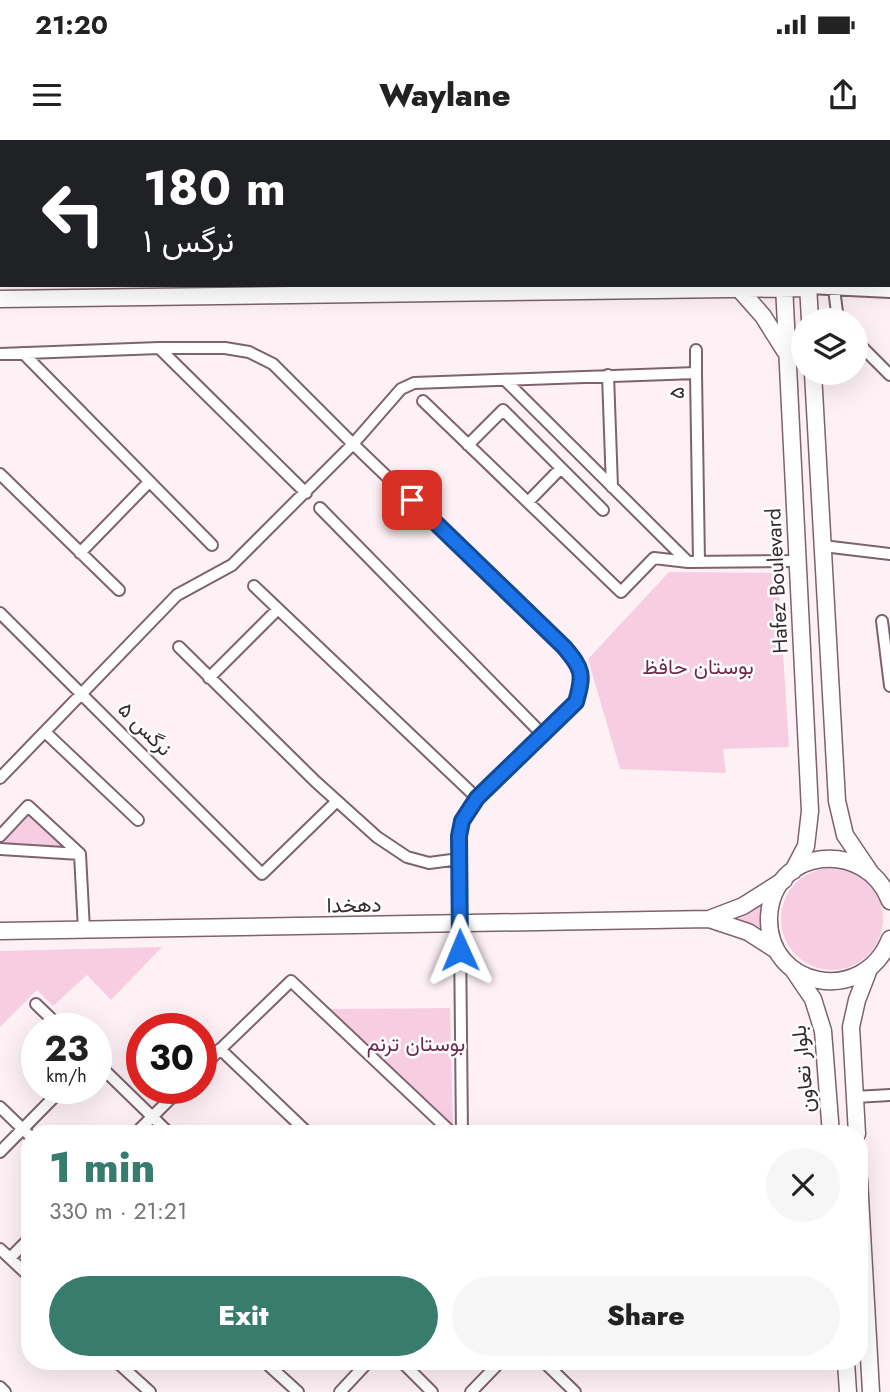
<!DOCTYPE html>
<html lang="en">
<head>
<meta charset="utf-8">
<style>
  body { margin:0; font-family:Jost,Vazirmatn,sans-serif; background:#f6f6f6; color:#222; height:100vh; display:flex; flex-direction:column; font-size:26px; white-space:nowrap }
  * { box-sizing:border-box; margin:0 }
  p { font-size:23px; color:#767676 }
  .icon { flex:none; width:38px; height:38px; fill:none; stroke:currentColor; stroke-width:2; stroke-linecap:round; stroke-linejoin:round }
  .map { position:relative; flex:1; overflow:hidden }
  .sheet { position:absolute; left:21px; top:985px; width:847px; height:245px; display:flex; flex-direction:column; background:#fff; border-radius:28px; box-shadow:0 7px 28px #0002 }
  .sheet>* { flex:none }
  .top-card { position:absolute; left:0px; top:0px; width:891px; height:147px; box-shadow:0 7px 28px #0002; background:#202124; color:#fff; overflow:hidden }
  .tools { position:absolute; left:791px; top:168px; display:grid; gap:14px }
  .tools a { display:grid; place-items:center; width:77px; height:77px; border-radius:50%; background:#fff; box-shadow:0 7px 28px #0002; font-size:35px }
  .speed { position:absolute; left:21px; top:873px; display:flex; gap:14px; font-size:35px; font-weight:700; text-align:center }
  .speed>* { display:grid; place-content:center; width:91px; height:91px; border-radius:50%; background:#fff; box-shadow:0 7px 28px #0002; line-height:1 }
  .speed small { font-size:18px; font-weight:400 }
  .speed .limit { border:10px solid #d22; background:#fff; color:#111 }
  .pin { position:absolute; display:grid; place-items:center; width:60px; height:60px; color:#fff; margin:-30px; border-radius:14px; box-shadow:0 4px 10px #0006 }
  .me { position:absolute; width:77px; margin:-38px; rotate:359deg; stroke-linejoin:round; filter:drop-shadow(0 0 5px #0008) }
  .turn { display:flex; align-items:center; gap:24px; height:147px; padding:0 28px; font-size:32px }
  .turn .icon { width:91px; height:91px; stroke-width:2.5 }
  .turn b { display:block; font-size:49px; line-height:60px }
  .round { display:grid; place-items:center; flex:none; width:74px; height:74px; border-radius:37px; background:#f6f6f6 }
  .overview { display:flex; align-items:center; justify-content:space-between; height:119px; padding:0 28px }
  h1 { font-size:42px; font-weight:800; line-height:52px; color:#387c6e }
  .cta { display:flex; gap:14px; margin-top:auto; padding:14px 28px }
  .cta a { flex:1; height:80px; border-radius:42px; background:#387c6e; color:#fff; font-size:28px; font-weight:800; line-height:80px; text-align:center }
  .cta a+a { background:#f6f6f6; color:#222 }
  .status { display:flex; justify-content:space-between; align-items:center; height:49px; padding:0 35px; background:#fff; direction:ltr }
  .status svg { height:19px; fill:currentColor }
  header { display:flex; justify-content:space-between; align-items:center; height:91px; padding:0 28px; background:#fff; font-size:32px; font-weight:800 }
  .map>svg:first-child { display:block }
  .green { fill:#f7cee1 }
  .lines { fill:none; stroke-linecap:round; stroke-linejoin:round }
  .street-casing { stroke:#7d626f; stroke-width:14 }
  .secondary-casing { stroke:#7d626f; stroke-width:19 }
  .street { stroke:#fff; stroke-width:10 }
  .secondary { stroke:#fff; stroke-width:16 }
  .route-casing { stroke:#114b97; stroke-width:18 }
  .route { stroke:#1a73e8; stroke-width:12 }
  .labels { text-anchor:middle; stroke-width:5; stroke-linejoin:round; paint-order:stroke }
  .street-label { font-size:21px; fill:#362a30; stroke:#fff }
  .park-label { font-size:21px; fill:#6e294f; stroke:#fff }
</style>
</head>
<body>
<div class="status"><b>21:20</b><svg viewBox="0 0 49 12"><path d="M0 12V9h3v3zM5 12V6h3v6zM10 12V3h3v9zM15 12V0h3v12zM26 1h20v11H26zM47 4h2v5h-2z"/></svg></div>
<header><svg class="icon" aria-label="menu" viewBox="0 0 24 24"><path d="M4 6h16M4 12h16M4 18h16"/></svg>Waylane<svg class="icon" aria-label="share" viewBox="0 0 24 24"><path d="M12 15V3M7 8l5-5 5 5M5 13v7h14v-7"/></svg></header>
<div class="map">
<svg width="890" height="1252" viewBox="0 0 890 1252">
  <rect width="100%" height="100%" fill="#fef1f6"/>
  <!-- green -->
  <path class="green" d="M669,432l109,1 11,174 -66,2 3,24 -106,-4 -32,-110z
    M28,671l41,37 -69,-4z
    M781 779a51 51 0 1 1 102 0a51 51 0 1 1-102 0Z
    M763,763l-1,27 -26,-11z
    M162,807l-51,53 -24,-25 -34,31 -16,-16 -37,37v-76z
    M450,868l3,120 -122,-119z"/>
  <g class="lines">
    <defs>
      <path id="street" d="M145,0l2,2
        M221,0l1,2
        M265,0l2,2
        M382,0l2,2
        M496,0l1,2
        M563,0l1,2
        M298,2l1,-2
        M0,83h2
        M808,148l82,4
        M834,149l4,31
        M856,201l34,34
        M159,208l147,145
        M23,213l189,192
        M0,214l159,-6h66l24,4 24,12 80,80 211,203c19,22 20,27 12,56l-99,95 -15,23 -3,15 3,298
        M696,233v-23
        M608,235l4,112
        M506,241l182,181
        M423,261l198,191 33,-34 34,4 109,-1
        M468,305l35,-35 100,100
        M0,334l119,116
        M528,362l33,-34
        M320,368l222,226
        M823,406l67,8
        M80,413l69,-71
        M254,446l223,212
        M0,473l262,261 75,-73
        M882,481l8,65
        M179,507l137,135 61,55 30,20 22,6 30,-4
        M209,538l69,-69
        M45,592l93,88
        M0,638l177,-183 55,-30 121,-121 48,-55 13,-6 282,-10 3,189
        M0,696l28,-30 52,48 4,76
        M0,709l80,5
        M36,864l26,25
        M220,909l89,85
        M96,922l74,72
        M201,928l90,-87 162,153
        M855,957l35,-2
        M0,967l30,29
        M135,994l46,-46
        M0,1012l63,-64
        M0,1109l30,28
        M10,1118l20,-20
        M117,1222l33,30
        M265,1222l33,30
        M402,1222l30,30
        M544,1222l31,30
        M0,1247l5,5
        M340,1252l28,-30
        M471,1252l29,-30"/>
      <path id="secondary" d="M784,0v2
        M805,0v2
        M0,130h2
        M784,145l26,526 -4,35 -13,25
        M808,145l2,35
        M739,149l24,27 22,35
        M0,159l808,-11
        M813,233l24,428 8,34 25,37
        M890,761c-24,-63 -118,-54 -121,16 -2,72 95,89 121,22
        M709,779l39,13 28,18
        M0,791l709,-12 34,-13 41,-26
        M794,831l19,28 10,32 8,103
        M857,994l-6,-107 6,-27 12,-31
        M859,1039l12,213
        M846,1222l2,30"/>
    </defs>
    <!-- street casing -->
    <use href="#street" class="street-casing"/>
    <!-- secondary casing -->
    <use href="#secondary" class="secondary-casing"/>
    <!-- street -->
    <use href="#street" class="street"/>
    <!-- secondary -->
    <use href="#secondary" class="secondary"/>
  </g>
  <g class="lines">
    <defs>
      <path id="route" d="M412,360l152,147c19,22 20,27 12,55l-99,96 -15,23 -3,15 1,114"/>
    </defs>
    <!-- route casing -->
    <use href="#route" class="route-casing"/>
    <!-- route -->
    <use href="#route" class="route"/>
  </g>
  <g class="labels">
    <!-- street labels -->
    <g class="street-label">
      <text transform="translate(677 253) rotate(-91)" y="7">۵</text>
      <text transform="translate(777 441) rotate(-93)" y="7">Hafez Boulevard</text>
      <text transform="translate(145 589) rotate(45)" y="7">نرگس ۵</text>
      <text transform="translate(354 765) rotate(-1)" y="7">دهخدا</text>
      <text transform="translate(803 929) rotate(-96)" y="7">بلوار تعاون</text>
    </g>
    <!-- park labels -->
    <g class="park-label">
      <text x="698" y="534">بوستان حافظ</text>
      <text x="416" y="911">بوستان ترنم</text>
    </g>
  </g>
</svg>
<div class="tools">
<a><svg class="icon" aria-label="layers" viewBox="0 0 24 24"><path d="M12 4l9 5-9 5-9-5zM3 14l9 5 9-5"/></svg></a>
</div>
<div class="speed"><div>23<small>km/h</small></div><div class="limit">30</div></div>
<div class="pin" style="left:412px;top:360px;background:#d93025"><svg class="icon" aria-label="arrive" viewBox="0 0 24 24"><path d="M6 21V4h12l-3 4 3 4H6"/></svg></div>
<svg class="me" style="left:460px;top:810px" viewBox="-20 -20 40 40"><path d="M0-17L14 15 0 8-14 15z" fill="#1a73e8" stroke="#fff" stroke-width="4"/></svg>
<div class="top-card">
<div class="turn"><svg class="icon" aria-label="left" viewBox="0 0 24 24"><path d="M17 20v-9H6M10 6l-5 5 5 5"/></svg><div><b>180 m</b>نرگس ۱</div></div>
</div>
<section class="sheet">
<div class="overview"><div><h1>1 min</h1><p>330 m · 21:21</p></div><a class="round"><svg class="icon" aria-label="close" viewBox="0 0 24 24"><path d="M6 6l12 12M18 6L6 18"/></svg></a></div>
<div class="cta"><a>Exit</a><a>Share</a></div>
</section>
</div>
</body>
</html>
